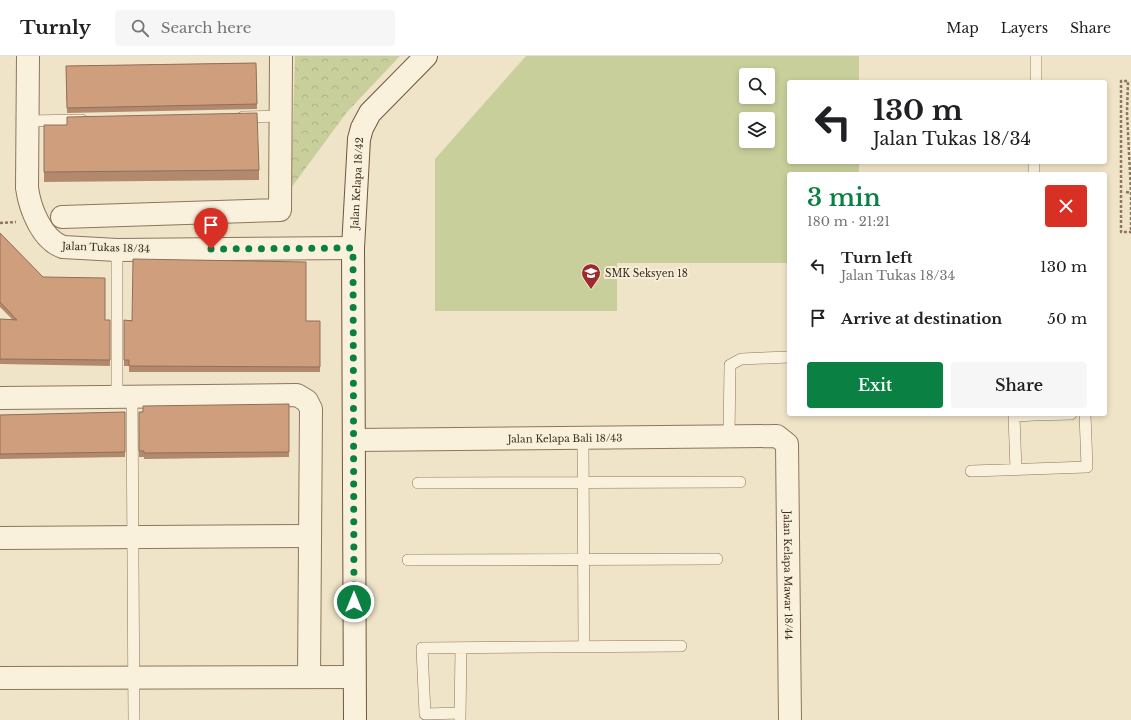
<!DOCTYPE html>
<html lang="en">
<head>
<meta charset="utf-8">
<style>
  body { margin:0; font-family:"Libre Baskerville",serif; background:#f6f6f6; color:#202124; height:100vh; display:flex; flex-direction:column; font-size:15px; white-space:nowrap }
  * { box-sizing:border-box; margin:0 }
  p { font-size:13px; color:#757577 }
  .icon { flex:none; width:22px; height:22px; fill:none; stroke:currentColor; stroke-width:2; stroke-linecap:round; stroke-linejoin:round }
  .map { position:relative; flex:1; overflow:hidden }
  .panel { position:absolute; left:787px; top:116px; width:320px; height:244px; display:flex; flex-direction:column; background:#fff; border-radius:4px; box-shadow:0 2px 6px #0003 }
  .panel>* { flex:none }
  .banner { position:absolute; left:787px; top:24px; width:320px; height:84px; border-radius:4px; box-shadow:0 2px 6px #0003; background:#fff; color:#202124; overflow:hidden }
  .buttons { position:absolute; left:739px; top:12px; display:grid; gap:8px }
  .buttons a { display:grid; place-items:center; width:36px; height:36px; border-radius:4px; background:#fff; box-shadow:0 2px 6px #0003; font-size:20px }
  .pin { position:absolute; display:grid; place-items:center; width:34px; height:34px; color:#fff; margin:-41px -17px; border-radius:50% 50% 50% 0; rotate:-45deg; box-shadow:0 0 4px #0007 }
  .pin .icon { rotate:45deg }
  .me { position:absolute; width:44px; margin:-22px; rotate:0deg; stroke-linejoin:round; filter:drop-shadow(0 0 3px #0008) }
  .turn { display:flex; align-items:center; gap:14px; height:84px; padding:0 20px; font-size:18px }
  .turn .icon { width:52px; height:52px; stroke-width:2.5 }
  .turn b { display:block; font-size:28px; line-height:34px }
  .round { display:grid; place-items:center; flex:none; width:42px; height:42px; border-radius:4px; background:#f6f6f6 }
  .summary { display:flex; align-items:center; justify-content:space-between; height:68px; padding:0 20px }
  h1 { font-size:24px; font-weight:600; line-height:30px; color:#0b8043 }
  .cta { display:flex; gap:8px; margin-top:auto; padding:8px 20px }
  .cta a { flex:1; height:46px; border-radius:4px; background:#0b8043; color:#fff; font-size:16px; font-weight:600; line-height:46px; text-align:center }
  .cta a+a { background:#f6f6f6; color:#202124 }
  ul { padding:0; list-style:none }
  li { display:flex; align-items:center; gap:12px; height:52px; padding:0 20px }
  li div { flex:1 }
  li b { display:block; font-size:15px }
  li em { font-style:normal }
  header { display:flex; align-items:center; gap:24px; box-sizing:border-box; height:56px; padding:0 20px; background:#fff; border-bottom:1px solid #e0e0e0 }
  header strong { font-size:19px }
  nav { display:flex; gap:22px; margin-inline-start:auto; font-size:14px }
  .search { width:280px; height:36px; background:#f6f6f6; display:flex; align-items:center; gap:10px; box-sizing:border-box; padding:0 14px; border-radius:4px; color:#757577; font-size:15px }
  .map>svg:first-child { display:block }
  .green { fill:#c9cf9b; fill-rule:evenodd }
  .park { fill:url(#park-crowns) }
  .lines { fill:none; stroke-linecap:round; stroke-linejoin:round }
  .lane-casing { stroke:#8d765c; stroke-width:12 }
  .street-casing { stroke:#8d765c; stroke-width:24 }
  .secondary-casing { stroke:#6f573f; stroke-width:24 }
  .path { stroke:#8d765c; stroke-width:2.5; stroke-dasharray:3 2; stroke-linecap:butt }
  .lane { stroke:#faf1dc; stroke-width:11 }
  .street { stroke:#faf1dc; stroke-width:22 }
  .secondary { stroke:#faf1dc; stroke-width:22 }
  .wall { fill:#b2896c }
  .building { fill:#cf9f7d; stroke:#916f58 }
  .route { stroke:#0b8043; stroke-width:7; stroke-dasharray:0 12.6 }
  .labels { text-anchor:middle; stroke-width:4; stroke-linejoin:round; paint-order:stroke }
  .street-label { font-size:10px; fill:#3d2e20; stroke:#f7eed8 }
  .poi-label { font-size:10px; fill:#3d2e20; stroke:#f7eed8; text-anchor:start }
</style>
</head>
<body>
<header>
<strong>Turnly</strong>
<div class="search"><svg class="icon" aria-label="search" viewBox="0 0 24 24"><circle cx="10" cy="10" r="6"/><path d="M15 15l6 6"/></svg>Search here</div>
<nav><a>Map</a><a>Layers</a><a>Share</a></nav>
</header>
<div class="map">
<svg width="1131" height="664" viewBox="0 0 1131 664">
  <defs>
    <pattern id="park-crowns" width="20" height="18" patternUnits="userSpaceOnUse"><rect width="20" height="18" fill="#c9cf9b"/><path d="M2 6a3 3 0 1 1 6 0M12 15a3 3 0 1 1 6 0" fill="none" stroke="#aeb285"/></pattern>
  </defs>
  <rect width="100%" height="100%" fill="#f0e4c8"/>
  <!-- green -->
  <path class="green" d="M526,0h333v26h-70v80h70v12h-70v89h-172v48h-182v-152zM746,19h22v22h-22zM746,63h22v22h-22z"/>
  <!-- park -->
  <path class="park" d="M295,0h105l-53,56 -56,76z"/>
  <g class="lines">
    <defs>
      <path id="lane" d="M1036,26v-26
        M243,61l38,-1
        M28,65l54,-1
        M1034,118v-12
        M117,194v147
        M132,341l2,323
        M1034,359l37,-1
        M729,381l1,-72 11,-6 48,-2
        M583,382l1,208
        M1016,414l-2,-54 20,-1v-1
        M971,415l116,-4 -2,-53
        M418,427l322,-1
        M408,504l309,-1
        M460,657l-35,1 -3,-66 259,-2
        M460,663l1,-71"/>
      <g id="street">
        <path d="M28,0l-1,132c3,21 15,52 36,59l54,3 236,-2"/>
        <path d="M62,161l218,-7 1,-154"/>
        <path d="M0,342l297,-3 10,6 4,8 -2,268"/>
        <path id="s1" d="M354,384l423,-4 10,8 3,276"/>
        <path d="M0,482l310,-2"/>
        <path d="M0,622l354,-1"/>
      </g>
      <g id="secondary">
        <path id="s2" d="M355,664l-2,-472 6,-109 3,-11 8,-15 56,-57"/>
      </g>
    </defs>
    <!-- lane casing -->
    <use href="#lane" class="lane-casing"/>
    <!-- street casing -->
    <use href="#street" class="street-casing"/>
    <!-- secondary casing -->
    <use href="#secondary" class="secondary-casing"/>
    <!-- path -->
    <path class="path" d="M1126,136l5,1
      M0,167l16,-1
      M1131,174v-37l-4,-80 1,-32h-7v151h10"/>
    <!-- lane -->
    <use href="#lane" class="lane"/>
    <!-- street -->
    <use href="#street" class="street"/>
    <!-- secondary -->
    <use href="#secondary" class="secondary"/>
  </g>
  <!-- wall -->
  <path class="wall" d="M256,7l1,46 -190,4 -1,-47z
    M44,69l215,45v10l-215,2z
    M0,177l43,44 62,43h5v46l-110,-2v-45h12l-12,-12z
    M124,264l196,1v51h-191v-6h-5z
    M289,348v53l-145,2v-2h-5v-45z
    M125,356v45l-125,2v-44z"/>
  <!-- building -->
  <path class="building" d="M256,7l1,41 -190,4 -1,-42z
    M257,57l2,57 -215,2v-47h23v-8z
    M0,177l43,44 62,1v42h5v40l-110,-1v-40l17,1 -17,-18z
    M133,203l173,3v59h14v46l-191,-1v-6h-5v-40l8,1z
    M289,348v48l-145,1v-2h-5v-39h4v-6z
    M125,356v40l-125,2v-39z"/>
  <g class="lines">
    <!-- route -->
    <path class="route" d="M211,193l142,-1 1,354"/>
  </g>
  <!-- icons -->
  <defs>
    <symbol id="school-pin" viewBox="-11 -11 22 30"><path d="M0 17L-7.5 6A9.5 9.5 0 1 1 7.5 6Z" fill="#9e2a2b" stroke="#f7eed8"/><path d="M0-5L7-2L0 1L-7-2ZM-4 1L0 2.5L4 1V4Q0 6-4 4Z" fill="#fff"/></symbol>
  </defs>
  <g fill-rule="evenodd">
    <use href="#school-pin" x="580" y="206" width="22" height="30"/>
  </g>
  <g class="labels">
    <!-- street labels -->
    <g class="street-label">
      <text dy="4" stroke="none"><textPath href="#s2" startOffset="537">Jalan Kelapa 18/42</textPath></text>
      <text transform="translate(106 191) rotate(2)" y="4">Jalan Tukas 18/34</text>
      <text dy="4" stroke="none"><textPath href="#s1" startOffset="211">Jalan Kelapa Bali 18/43</textPath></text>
      <text dy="4" stroke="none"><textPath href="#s1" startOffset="567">Jalan Kelapa Mawar 18/44</textPath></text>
    </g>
    <!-- poi labels -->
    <g class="poi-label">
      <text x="605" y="221">SMK Seksyen 18</text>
    </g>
  </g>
</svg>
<div class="buttons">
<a><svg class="icon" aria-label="search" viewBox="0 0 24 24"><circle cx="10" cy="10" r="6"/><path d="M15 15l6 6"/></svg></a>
<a><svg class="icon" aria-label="layers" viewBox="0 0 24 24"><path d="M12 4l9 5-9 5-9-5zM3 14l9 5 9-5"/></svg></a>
</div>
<div class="pin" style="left:211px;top:193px;background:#d93025"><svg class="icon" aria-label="arrive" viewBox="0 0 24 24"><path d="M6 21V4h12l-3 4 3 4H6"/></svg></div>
<svg class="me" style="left:354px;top:546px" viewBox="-20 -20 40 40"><circle r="17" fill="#0b8043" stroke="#fff" stroke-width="3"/><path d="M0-11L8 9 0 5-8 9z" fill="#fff"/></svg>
<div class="banner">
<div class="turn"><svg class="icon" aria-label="left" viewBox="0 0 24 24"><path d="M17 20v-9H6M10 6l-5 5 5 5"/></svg><div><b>130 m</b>Jalan Tukas 18/34</div></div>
</div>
<section class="panel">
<div class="summary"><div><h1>3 min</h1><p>180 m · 21:21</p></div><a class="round" style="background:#d93025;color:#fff"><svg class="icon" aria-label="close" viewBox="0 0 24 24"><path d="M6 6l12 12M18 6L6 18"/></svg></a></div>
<ul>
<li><svg class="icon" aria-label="left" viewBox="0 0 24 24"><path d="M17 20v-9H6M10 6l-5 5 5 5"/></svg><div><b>Turn left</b><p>Jalan Tukas 18/34</p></div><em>130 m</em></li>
<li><svg class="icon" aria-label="arrive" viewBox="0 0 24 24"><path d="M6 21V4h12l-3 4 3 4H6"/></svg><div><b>Arrive at destination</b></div><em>50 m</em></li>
</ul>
<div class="cta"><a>Exit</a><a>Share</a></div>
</section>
</div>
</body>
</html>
